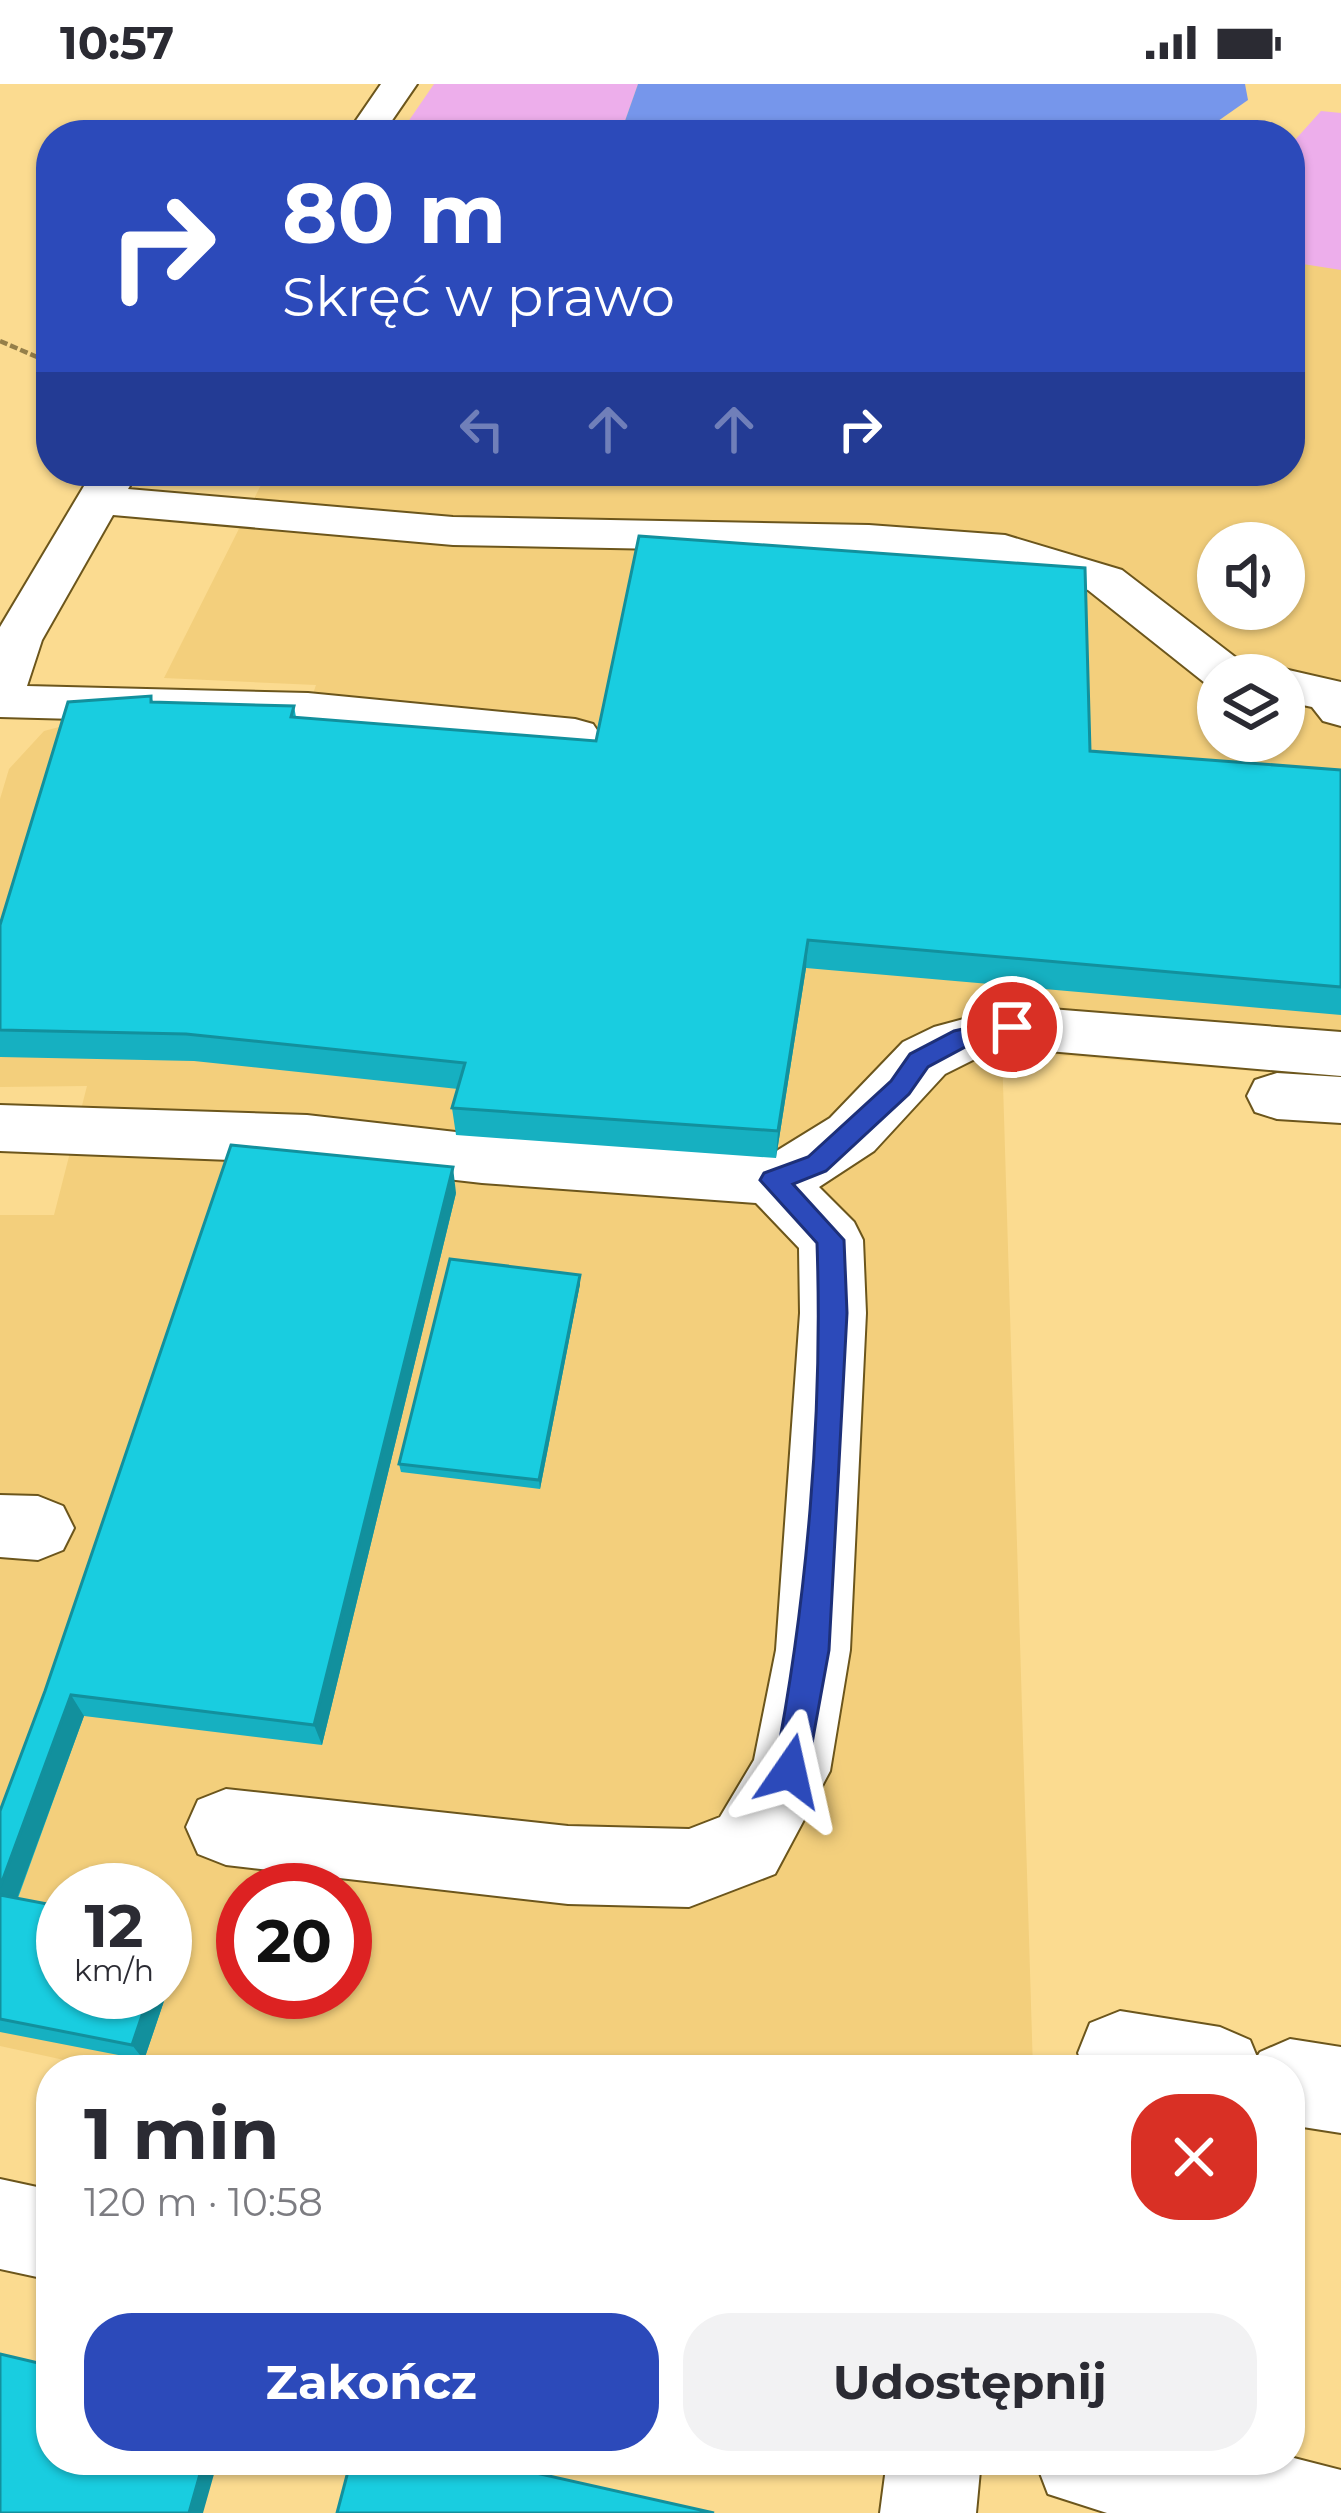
<!DOCTYPE html>
<html lang="pl">
<head>
<meta charset="utf-8">
<style>
  body { margin:0; font-family:Montserrat,sans-serif; background:#f2f2f3; color:#2b2b33; height:100vh; display:flex; flex-direction:column; font-size:45px; white-space:nowrap }
  * { box-sizing:border-box; margin:0 }
  p { font-size:39px; color:#7c7c81 }
  .icon { flex:none; width:66px; height:66px; fill:none; stroke:currentColor; stroke-width:2; stroke-linecap:round; stroke-linejoin:round }
  .map { position:relative; flex:1; overflow:hidden }
  .sheet { position:absolute; left:36px; top:1971px; width:1269px; height:420px; display:flex; flex-direction:column; background:#fff; border-radius:48px; box-shadow:0 3px 9px #0004 }
  .sheet>* { flex:none }
  .banner { position:absolute; left:36px; top:36px; width:1269px; height:366px; border-radius:48px; box-shadow:0 3px 9px #0004; background:#2c4aba; color:#fff; overflow:hidden }
  .buttons { position:absolute; left:1197px; top:438px; display:grid; gap:24px }
  .buttons a { display:grid; place-items:center; width:108px; height:108px; border-radius:50%; background:#fff; box-shadow:0 3px 9px #0004; font-size:60px }
  .speed { position:absolute; left:36px; top:1779px; display:flex; gap:24px; font-size:60px; font-weight:700; text-align:center }
  .speed>* { display:grid; place-content:center; width:156px; height:156px; border-radius:50%; background:#fff; box-shadow:0 3px 9px #0004; line-height:1 }
  .speed small { font-size:30px; font-weight:400 }
  .speed .limit { border:18px solid #d22; background:#fff; color:#111 }
  .pin { position:absolute; display:grid; place-items:center; width:102px; height:102px; color:#fff; margin:-51px; border:6px solid #fff; border-radius:50%; box-shadow:0 3px 12px #0007 }
  .me { position:absolute; width:132px; margin:-66px; rotate:11deg; stroke-linejoin:round; filter:drop-shadow(0 0 9px #0008) }
  .turn { display:flex; align-items:center; gap:42px; height:252px; padding:0 48px; font-size:54px }
  .turn .icon { width:156px; height:156px; stroke-width:2.5 }
  .turn b { display:block; font-size:84px; line-height:102px }
  .lanes { display:flex; align-items:center; height:114px; padding:0 48px; background:#0003; justify-content:center; gap:60px; direction:ltr }
  .lanes .off { opacity:.35 }
  .round { display:grid; place-items:center; flex:none; width:126px; height:126px; border-radius:48px; background:#f2f2f3 }
  .summary { display:flex; align-items:center; justify-content:space-between; height:204px; padding:0 48px }
  h1 { font-size:72px; font-weight:700; line-height:90px }
  .button { display:flex; gap:24px; margin-top:auto; padding:24px 48px }
  .button a { flex:1; height:138px; border-radius:48px; background:#2c4aba; color:#fff; font-size:48px; font-weight:700; line-height:138px; text-align:center }
  .button a+a { background:#f2f2f3; color:#2b2b33 }
  .status { display:flex; justify-content:space-between; align-items:center; height:84px; padding:0 60px; background:#fff; direction:ltr }
  .status svg { height:33px; fill:currentColor }
  .map>svg:first-child { display:block }
  .built { fill:#f3cf7c; fill-rule:evenodd }
  .green { fill:#edaeeb }
  .water { fill:#7696eb }
  .lines { fill:none; stroke-linecap:round; stroke-linejoin:round }
  .minor-casing { stroke:#6c561c; stroke-width:4 }
  .path { stroke:#957f49; stroke-width:4.5; stroke-dasharray:8 3; stroke-linecap:butt }
  .minor { fill:#fff; fill-rule:evenodd }
  .wall { fill:#16b0c1 }
  .shaded-wall { fill:#12909d }
  .building { fill:#19cde0; stroke:#12909d; stroke-width:3 }
  .route { fill:#2c4aba; stroke:#1d3079; stroke-width:3 }
</style>
</head>
<body>
<div class="status"><b>10:57</b><svg viewBox="0 0 49 12"><path d="M0 12V9h3v3zM5 12V6h3v6zM10 12V3h3v9zM15 12V0h3v12zM26 1h20v11H26zM47 4h2v5h-2z"/></svg></div>
<div class="map">
<svg width="1341" height="2429" viewBox="0 0 1341 2429">
  <rect width="100%" height="100%" fill="#fbdb90"/>
  <!-- built -->
  <path class="built" d="M1290,173l51,5v816l-339,-27 31,1019h-923l-110,-24v-831h54l33,-129 -87,1v-288l9,-30 35,-38 53,-14 207,3 12,-35 -152,-7 104,-207h1022zM1218,459h66v66h-66zM1218,591h66v66h-66zM63,1806h102v102h-102zM243,1806h102v102h-102z"/>
  <!-- green -->
  <path class="green" d="M434,0h204l-18,51h-221z
    M1321,27l20,2v157l-51,-8v-107l4,-14z"/>
  <!-- water -->
  <path class="water" d="M638,0h607l3,16 -50,35h-578z"/>
  <g class="lines">
    <defs>
      <path id="minor" d="M381,0h36l-35,51h-36z
        M93,387h46l-11,18 325,28 416,8 136,10 117,35 117,90 17,4 7,11h-45v11l-13,-3 -117,-93 -87,-27 -132,-10 -416,-8 -340,-30 -71,125 -15,46 281,7 267,26 18,5 8,12 -8,12 -18,5 -267,-28 -308,-8v-90z
        M1284,585l57,13v44l-18,-5 -11,-14 -28,-6v-26h-19z
        M1012,922l329,26v44l-329,-28 -35,10 -32,16 -71,77 -55,36 35,35 9,18 3,73 -16,337 -20,121 -55,103 -86,33 -121,-3 -342,-39 -28,-11 -12,-27 12,-27 28,-11 342,37 121,3 31,-12 34,-57 22,-110 24,-337 -1,-65 -43,-45 -274,-20 -175,-20 -307,-12v-46l307,10 175,20 288,20 60,-37 73,-76 31,-15z
        M1277,989l64,4v46l-64,-4 -22,-7 -8,-16 8,-16z
        M0,1411l38,1 25,10 11,22 -11,22 -25,10 -38,-3z
        M1120,1927l100,16 30,13 7,17 3,-5 30,-13 51,8v86l-51,-8v-55h-205l-7,-17 12,-30z
        M0,2095l51,11v90l-51,-11z
        M1290,2373l51,13v43h-234l-59,-19 -13,-34z
        M887,2376h94l-5,53h-96z"/>
    </defs>
    <!-- minor casing -->
    <use href="#minor" class="minor-casing"/>
    <!-- path -->
    <path class="path" d="M0,257l51,22"/>
    <!-- minor -->
    <use href="#minor" class="minor"/>
  </g>
  <!-- wall -->
  <path class="wall" d="M151,612l2,6 141,4 2,11 300,24 494,10 251,19v245l-535,-47 -30,190 -320,-23 -4,-27 6,-19 -264,-28 -194,-4v-132z
    M456,1109l-134,552 -238,-29 -66,182 165,47 -39,115 -144,-28v-221l45,-120z
    M580,1191v9l-40,205 -139,-17 -2,-8z"/>
  <!-- shaded-wall -->
  <path class="shaded-wall" d="M808,856l-2,28 -30,190 2,-27z
    M453,1083l3,26 -134,552 -8,-20z
    M580,1191v9l-40,205 -1,-9z
    M71,1611l13,21 -72,196 -12,-14v-11z
    M172,1844l11,17 -39,115 -12,-15 18,-53h15v-43z
    M204,2376h14l-15,53h-14z"/>
  <!-- building -->
  <path class="building" d="M639,452l446,32 5,183 251,19v217l-533,-47 -30,191 -326,-23 13,-45 -279,-29 -186,-4v-105l68,-223 83,-6v6l143,4 -3,11 305,24z
    M231,1061l222,22 -139,558 -243,-30 -71,192v-76l45,-120z
    M450,1175l130,16 -41,205 -140,-16z
    M0,1811l63,12v85h87l-18,53 -132,-26z
    M165,1842l7,2 -7,21z
    M0,2270l51,12v94h153l-15,53h-189z
    M351,2376h127l236,53h-377z"/>
  <!-- route -->
  <path class="route" d="M1012,934l9,2v13l-52,12 -41,22 -19,27 -83,77 -33,13 51,56 3,73 -18,337 -22,121 -5,11 -12,5 -11,-5 -5,-11c33,-168 49,-356 43,-528l-57,-63 4,-7 44,-16 83,-76 19,-27 44,-23z"/>
</svg>
<div class="buttons">
<a><svg class="icon" aria-label="sound" viewBox="0 0 24 24"><path d="M4 9h4l5-4v14l-5-4H4zM17 9q2 3 0 6"/></svg></a>
<a><svg class="icon" aria-label="layers" viewBox="0 0 24 24"><path d="M12 4l9 5-9 5-9-5zM3 14l9 5 9-5"/></svg></a>
</div>
<div class="speed"><div>12<small>km/h</small></div><div class="limit">20</div></div>
<div class="pin" style="left:1012px;top:943px;background:#d93025"><svg class="icon" aria-label="arrive" viewBox="0 0 24 24"><path d="M6 21V4h12l-3 4 3 4H6"/></svg></div>
<svg class="me" style="left:790px;top:1687px" viewBox="-20 -20 40 40"><path d="M0-17L14 15 0 8-14 15z" fill="#2c4aba" stroke="#fff" stroke-width="4"/></svg>
<div class="banner">
<div class="turn"><svg class="icon" aria-label="right" viewBox="0 0 24 24"><path d="M7 20v-9h11M14 6l5 5-5 5"/></svg><div><b>80 m</b>Skręć w prawo</div></div>
<div class="lanes"><svg class="icon off" aria-label="left" viewBox="0 0 24 24"><path d="M17 20v-9H6M10 6l-5 5 5 5"/></svg><svg class="icon off" aria-label="ahead" viewBox="0 0 24 24"><path d="M12 20V5M6 11l6-6 6 6"/></svg><svg class="icon off" aria-label="ahead" viewBox="0 0 24 24"><path d="M12 20V5M6 11l6-6 6 6"/></svg><svg class="icon" aria-label="right" viewBox="0 0 24 24"><path d="M7 20v-9h11M14 6l5 5-5 5"/></svg></div>
</div>
<section class="sheet">
<div class="summary"><div><h1>1 min</h1><p>120 m · 10:58</p></div><a class="round" style="background:#d93025;color:#fff"><svg class="icon" aria-label="close" viewBox="0 0 24 24"><path d="M6 6l12 12M18 6L6 18"/></svg></a></div>
<div class="button"><a>Zakończ</a><a>Udostępnij</a></div>
</section>
</div>
</body>
</html>
